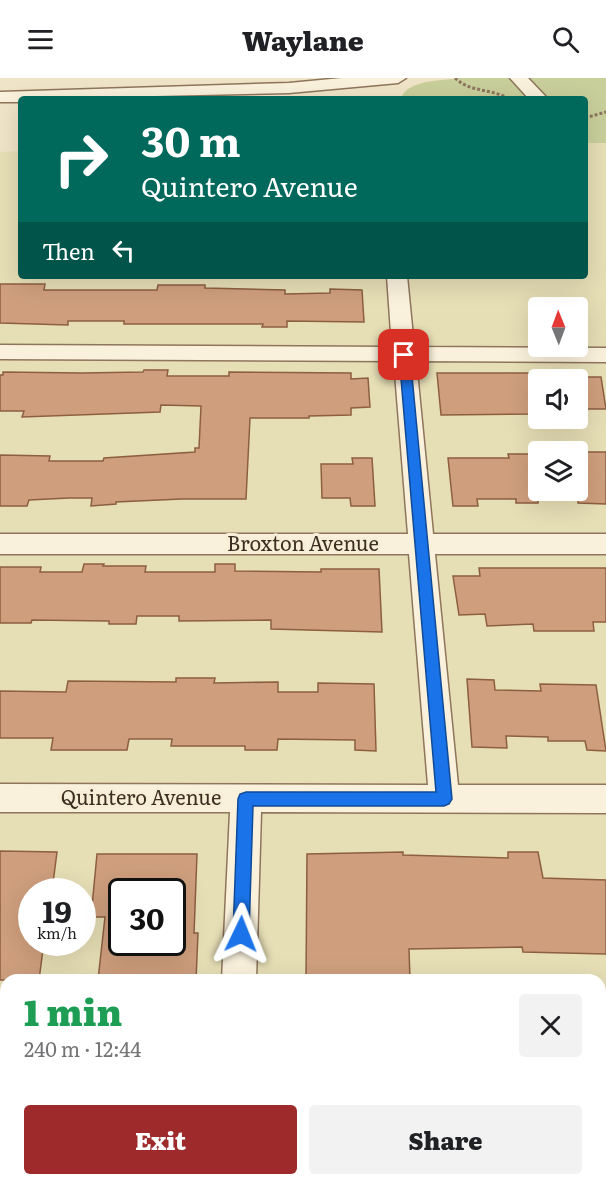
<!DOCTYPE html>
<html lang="en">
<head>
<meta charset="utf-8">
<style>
  body { margin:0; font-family:Literata,serif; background:#f2f2f2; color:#202124; height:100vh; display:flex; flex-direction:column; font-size:22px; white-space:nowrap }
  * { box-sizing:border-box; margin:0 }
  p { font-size:20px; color:#757577 }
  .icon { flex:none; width:33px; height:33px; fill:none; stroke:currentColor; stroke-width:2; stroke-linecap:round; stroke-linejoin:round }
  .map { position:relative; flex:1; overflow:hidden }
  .side { position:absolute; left:0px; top:896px; width:606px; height:212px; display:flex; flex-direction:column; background:#fff; border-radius:18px 18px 0 0; box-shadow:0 6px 24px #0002 }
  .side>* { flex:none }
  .banner { position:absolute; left:18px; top:18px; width:570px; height:183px; border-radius:6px; box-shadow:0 6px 24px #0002; background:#00695c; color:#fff; overflow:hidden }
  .needle { width:39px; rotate:359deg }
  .buttons { position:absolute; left:528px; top:219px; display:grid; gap:12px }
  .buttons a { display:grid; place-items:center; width:60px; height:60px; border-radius:6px; background:#fff; box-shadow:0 6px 24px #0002; font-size:30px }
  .speed { position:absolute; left:18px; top:800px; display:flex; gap:12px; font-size:30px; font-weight:700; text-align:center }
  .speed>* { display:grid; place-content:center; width:78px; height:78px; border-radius:50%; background:#fff; box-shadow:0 6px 24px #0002; line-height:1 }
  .speed small { font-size:15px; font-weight:400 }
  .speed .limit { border:3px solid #111; border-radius:9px; background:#fff; color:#111 }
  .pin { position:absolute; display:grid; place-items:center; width:51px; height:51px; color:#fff; margin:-26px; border-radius:12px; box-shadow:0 3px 9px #0006 }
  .me { position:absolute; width:66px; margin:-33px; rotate:2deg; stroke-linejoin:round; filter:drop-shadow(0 0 4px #0008) }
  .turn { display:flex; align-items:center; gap:21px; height:126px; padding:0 24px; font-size:27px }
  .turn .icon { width:78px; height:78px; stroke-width:2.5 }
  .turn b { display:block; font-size:42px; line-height:51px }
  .then { display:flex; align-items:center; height:57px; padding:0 24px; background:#0003; gap:12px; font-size:22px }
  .round { display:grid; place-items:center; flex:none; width:63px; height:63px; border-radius:6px; background:#f2f2f2 }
  .overview { display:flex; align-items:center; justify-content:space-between; height:102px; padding:0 24px }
  h1 { font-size:36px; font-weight:800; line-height:45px; color:#1e9e55 }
  .cta { display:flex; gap:12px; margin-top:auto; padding:12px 24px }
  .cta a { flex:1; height:69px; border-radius:6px; background:#9e2a2b; color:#fff; font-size:24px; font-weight:800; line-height:69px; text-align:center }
  .cta a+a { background:#f2f2f2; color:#202124 }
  header { display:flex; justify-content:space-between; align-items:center; height:78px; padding:0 24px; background:#fff; font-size:27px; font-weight:800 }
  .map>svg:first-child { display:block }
  .farmland { fill:#e6deb5; fill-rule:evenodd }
  .green { fill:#c9cf9b }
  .building { fill:#cf9f7d; stroke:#8d5f41; stroke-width:1.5; fill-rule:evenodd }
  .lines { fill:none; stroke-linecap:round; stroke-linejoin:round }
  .minor-casing { stroke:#8d765c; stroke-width:3 }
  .path { stroke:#8d765c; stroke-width:3; stroke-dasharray:3 2; stroke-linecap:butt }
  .minor { fill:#faf1dc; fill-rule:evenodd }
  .route { fill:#1a73e8; stroke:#114b97; stroke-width:1.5 }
  .labels { text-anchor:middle; stroke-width:6; stroke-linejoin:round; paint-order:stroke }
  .street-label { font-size:20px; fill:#3d2e20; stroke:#f7eed8 }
</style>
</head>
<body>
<header><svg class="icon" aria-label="menu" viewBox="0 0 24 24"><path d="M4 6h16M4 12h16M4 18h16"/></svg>Waylane<svg class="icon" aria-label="search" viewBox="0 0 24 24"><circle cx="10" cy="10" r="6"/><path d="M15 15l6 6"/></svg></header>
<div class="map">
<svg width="606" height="1106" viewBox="0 0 606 1106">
  <rect width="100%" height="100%" fill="#f0e4c8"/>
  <!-- farmland -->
  <path class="farmland" d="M585,65h21v1041h-606v-1032l21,-1v125h564zM538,230h40v38h-40zM538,302h40v38h-40zM538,374h40v38h-40zM32,813h50v51h-50zM122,813h50v51h-50zM6,902h594v199h-594z"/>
  <!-- green -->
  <path class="green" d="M460,0h146v65h-21v-44h-181l-2,-3c9,-17 41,-15 58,-18z"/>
  <!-- building -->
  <path class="building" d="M0,206h45l-1,6h113l1,-5h47v3l80,2v4l45,-1v-4l32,1 2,32 -77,-1v6h-25l1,-3h-139v-3h-56v4l-68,-2z
    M144,292h24l-1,6h62v-4l122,1v6l17,-1 2,29 -19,1v7l-42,1v2h-59l-4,81h-65l-65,3v2l-25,2 1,-8h-23l-40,2 -2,6h-27v-51l50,1 -1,5h54l1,-3 91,-6v-4h4l2,-42 -40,-1 -1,7 -138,5 2,-6h-24v-36h3v-3l79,1 61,-1z
    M437,295h101v35h-7l1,6 -91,1z
    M578,299h23l5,32h-28z
    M578,374h28v52l-28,-1z
    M508,376h30v49h-22v-4h-39l1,7h-25l-5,-48h61z
    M352,380h20l3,48h-24l-1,-8h-28l-1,-34h32z
    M84,486h20l-1,2h43l-1,6h70v-8h20v7l86,1v-3h58l3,63 -111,-3v-9l-92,1v-5h-42l-1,8h-27v-3l-77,-1 -1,3h-31v-56h41l-1,5h42z
    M479,490h127v54h-13l1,9h-60l-1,-7 -46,2 -2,-12 -26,1 -6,-39h27z
    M176,600h39l-1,5 64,-1v10h40v-9l56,1 2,67 -21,-1v-10l-77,-1 -1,11h-32v-4h-74l1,-7h-43l-2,11h-76l2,-12h-53v-47l66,1 2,-11 108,1z
    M467,601l27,1 1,10 46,1 -1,-7 56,1 10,66 -19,-1 -2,-9h-37v-4l-42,-1 1,12 -35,-1z
    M0,773l57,1 -5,39h-20v51h12l-5,38h-39z
    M403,774v3l105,3v-6h30l5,26 63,2v74l-83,-2 -1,-5 -113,2 1,31h-104l1,-126z
    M97,776h100l-3,79h4l-2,47h-98l7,-63h-14zM122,813h50v51h-50z"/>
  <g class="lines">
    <defs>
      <path id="minor" d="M342,0h64l-8,5 -109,10 -268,6v3h-21v-10l289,-9z
        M510,0h18l20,21h-19z
        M387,198h20l7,71 192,1v14l-190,-1 17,173h173v20h-171l23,231h148v28l-345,-1 -5,168h-34l8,-168h-230v-28l428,1 -19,-231h-409v-20h408l-14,-173 -394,-2v-14l392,2z
        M213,1101h38v5h-38z"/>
    </defs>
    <!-- minor casing -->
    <use href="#minor" class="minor-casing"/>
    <!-- path -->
    <path class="path" d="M455,0c16,15 36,10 54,21
      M585,40l21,-6"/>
    <!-- minor -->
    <use href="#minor" class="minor"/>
  </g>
  <!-- route -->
  <path class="route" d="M404,273l6,4 42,444 -3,5 -5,2h-191l-4,128 -2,6 -6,3 -6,-3 -2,-6 5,-135 2,-5 6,-2h190l-37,-437z"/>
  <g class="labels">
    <!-- street labels -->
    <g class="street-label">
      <text x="303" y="473">Broxton Avenue</text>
      <text x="141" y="727">Quintero Avenue</text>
    </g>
  </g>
</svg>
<div class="buttons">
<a><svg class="needle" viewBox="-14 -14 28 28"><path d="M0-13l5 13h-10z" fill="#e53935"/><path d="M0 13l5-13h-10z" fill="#757577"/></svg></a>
<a><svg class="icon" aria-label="sound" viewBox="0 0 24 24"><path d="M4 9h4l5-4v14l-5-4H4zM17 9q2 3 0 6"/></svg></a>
<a><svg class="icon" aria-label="layers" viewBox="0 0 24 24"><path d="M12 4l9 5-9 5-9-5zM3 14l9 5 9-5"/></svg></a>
</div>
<div class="speed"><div>19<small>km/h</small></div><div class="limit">30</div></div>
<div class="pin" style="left:404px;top:277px;background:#d93025"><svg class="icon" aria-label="arrive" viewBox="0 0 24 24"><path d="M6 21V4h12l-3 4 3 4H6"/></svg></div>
<svg class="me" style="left:241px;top:856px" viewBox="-20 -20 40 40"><path d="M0-17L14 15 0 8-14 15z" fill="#1a73e8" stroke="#fff" stroke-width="4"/></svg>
<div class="banner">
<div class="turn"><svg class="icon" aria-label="right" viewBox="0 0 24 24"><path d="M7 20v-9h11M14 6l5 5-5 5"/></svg><div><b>30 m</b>Quintero Avenue</div></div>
<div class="then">Then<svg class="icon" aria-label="left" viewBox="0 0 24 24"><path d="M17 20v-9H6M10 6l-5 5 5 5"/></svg></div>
</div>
<section class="side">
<div class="overview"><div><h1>1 min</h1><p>240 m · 12:44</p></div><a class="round"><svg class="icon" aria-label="close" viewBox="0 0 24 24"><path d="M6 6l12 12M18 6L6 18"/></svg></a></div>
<div class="cta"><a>Exit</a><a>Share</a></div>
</section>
</div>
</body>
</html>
